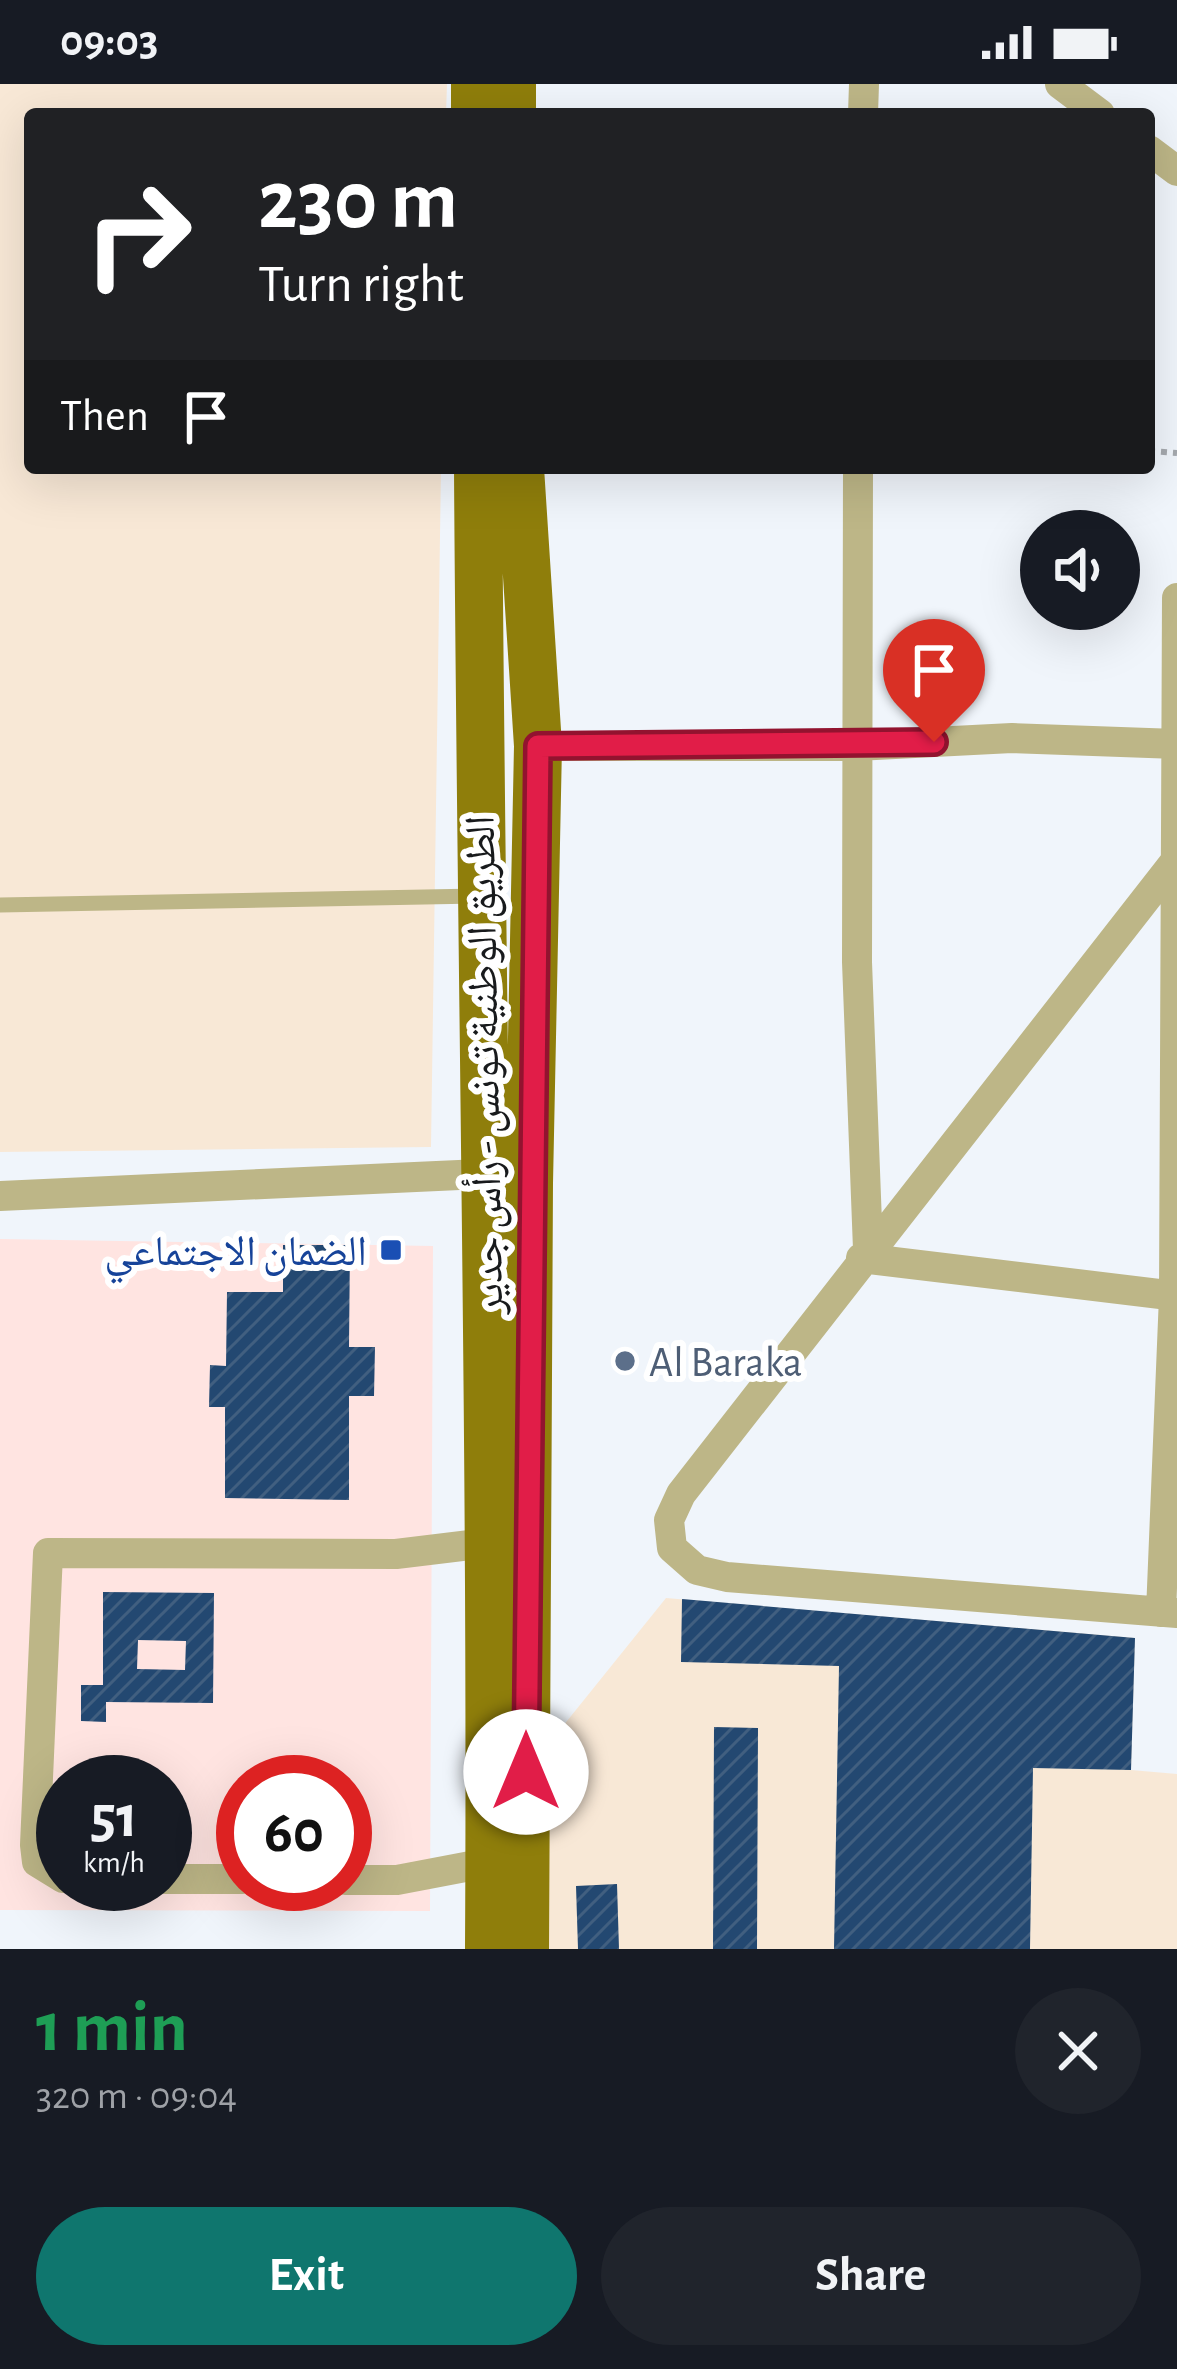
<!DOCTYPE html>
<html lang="en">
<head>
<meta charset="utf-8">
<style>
  body { margin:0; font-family:"Alegreya Sans","Noto Naskh Arabic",sans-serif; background:#20242c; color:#f1f3f6; height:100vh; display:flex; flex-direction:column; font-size:45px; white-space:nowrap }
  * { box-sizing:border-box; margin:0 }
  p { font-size:39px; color:#9ea1a6 }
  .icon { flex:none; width:66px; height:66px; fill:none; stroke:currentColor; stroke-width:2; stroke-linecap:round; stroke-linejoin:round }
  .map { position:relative; height:1865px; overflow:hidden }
  .sheet { display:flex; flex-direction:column; background:#171b24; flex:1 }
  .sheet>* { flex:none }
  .banner { position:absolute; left:24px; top:24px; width:1131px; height:366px; border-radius:12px; box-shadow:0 12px 48px #0002; background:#202124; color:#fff; overflow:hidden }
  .buttons { position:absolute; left:1020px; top:426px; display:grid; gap:24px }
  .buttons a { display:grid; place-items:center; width:120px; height:120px; border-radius:50%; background:#171b24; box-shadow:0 12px 48px #0002; font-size:60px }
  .speed { position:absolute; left:36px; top:1671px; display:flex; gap:24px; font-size:60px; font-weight:700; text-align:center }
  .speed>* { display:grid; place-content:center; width:156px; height:156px; border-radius:50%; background:#171b24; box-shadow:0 12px 48px #0002; line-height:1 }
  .speed small { font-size:30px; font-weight:400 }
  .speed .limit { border:18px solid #d22; background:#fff; color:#111 }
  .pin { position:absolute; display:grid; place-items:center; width:102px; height:102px; color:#fff; margin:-123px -51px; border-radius:50% 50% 50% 0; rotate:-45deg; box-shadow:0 0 12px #0007 }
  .pin .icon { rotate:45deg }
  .me { position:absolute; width:132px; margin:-66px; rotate:0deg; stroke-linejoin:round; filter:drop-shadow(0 0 9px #0008) }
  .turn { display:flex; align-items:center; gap:42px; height:252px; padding:0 36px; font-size:54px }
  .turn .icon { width:156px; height:156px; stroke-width:2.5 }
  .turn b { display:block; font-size:84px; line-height:102px }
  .then { display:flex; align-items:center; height:114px; padding:0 36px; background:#0003; gap:24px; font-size:45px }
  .round { display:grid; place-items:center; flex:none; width:126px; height:126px; border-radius:63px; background:#20242c }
  .head { display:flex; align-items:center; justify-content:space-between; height:204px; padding:0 36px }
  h1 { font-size:72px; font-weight:600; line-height:90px; color:#1e9e55 }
  .action { display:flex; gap:24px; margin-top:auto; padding:24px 36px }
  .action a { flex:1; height:138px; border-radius:72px; background:#0f766e; color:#fff; font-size:48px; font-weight:600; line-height:138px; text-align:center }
  .action a+a { background:#20242c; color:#f1f3f6 }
  .status { display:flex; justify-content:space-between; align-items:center; height:84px; padding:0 60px; background:#171b24; direction:ltr }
  .status svg { height:33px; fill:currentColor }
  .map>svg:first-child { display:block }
  .industrial { fill:#f8e8d6 }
  .medical { fill:#ffe4e1; fill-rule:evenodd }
  .building { fill:url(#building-hatch); fill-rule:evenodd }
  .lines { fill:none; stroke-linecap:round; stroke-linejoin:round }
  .path { stroke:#a5a9ae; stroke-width:6; stroke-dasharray:6 6; stroke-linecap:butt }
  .lane { stroke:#bdb687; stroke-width:15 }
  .street { stroke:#bdb687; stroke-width:30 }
  .primary { stroke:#8f7e0b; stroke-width:48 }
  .route-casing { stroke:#92132f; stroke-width:30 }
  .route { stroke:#e11d48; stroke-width:21 }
  .transit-dot { fill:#1a4fb4; stroke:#fff; stroke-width:4.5 }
  .service-dot { fill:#5c6f8a; stroke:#fff; stroke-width:4.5 }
  .labels { text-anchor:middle; stroke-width:12; stroke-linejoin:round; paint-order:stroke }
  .street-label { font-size:42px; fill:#181a1c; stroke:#fff }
  .transit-label { font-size:42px; fill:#164399; stroke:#fff; text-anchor:end }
  .service-label { font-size:42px; fill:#4e5e75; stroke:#fff; text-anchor:start }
</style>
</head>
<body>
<div class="status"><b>09:03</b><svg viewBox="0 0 49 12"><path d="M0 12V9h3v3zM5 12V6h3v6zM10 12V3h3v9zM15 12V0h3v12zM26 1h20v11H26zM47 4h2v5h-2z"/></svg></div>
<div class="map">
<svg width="1177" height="1865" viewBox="0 0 1177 1865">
  <defs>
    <pattern id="building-hatch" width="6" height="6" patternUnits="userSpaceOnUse" patternTransform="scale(3)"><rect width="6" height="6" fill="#234871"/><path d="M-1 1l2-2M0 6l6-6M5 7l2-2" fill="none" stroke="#415f80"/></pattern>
  </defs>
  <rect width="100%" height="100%" fill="#f0f5fb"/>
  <!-- industrial -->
  <path class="industrial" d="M0,0h447l-1,30h-416v354h411l-10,679 -431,5z
    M666,1514l469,40 -4,132 46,4v175h-647v-182z"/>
  <!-- medical -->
  <path class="medical" d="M0,1155l433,7 -3,665 -430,-1zM63,1698h102v102h-102zM243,1698h102v102h-102z"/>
  <!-- building -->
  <path class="building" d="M283,1161h67l-1,102h26l-1,49h-25v104l-124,-2v-91h-16l1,-42 16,1 1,-74h56z
    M103,1508l111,1 -1,110 -107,-1v20l-25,-1v-36h22zM138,1556l48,1 -1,29 -48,-1z
    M682,1515l453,39 -4,132 -98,-2 -3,181h-196l5,-283 -158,-4z
    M714,1643l44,1 -1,221h-44z
    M617,1800l2,65h-41l-2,-63z"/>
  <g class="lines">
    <!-- path -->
    <path class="path" d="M1149,367l28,2"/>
    <!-- lane -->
    <path class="lane" d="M0,821l477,-9"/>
    <!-- street -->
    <path class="street" d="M1060,0l40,30
      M863,30l1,-30
      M1149,66l28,21
      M858,384l-1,494 11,287
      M538,662h318l156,-8 165,6
      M1177,775l-496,635 -12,26 3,28 25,22 30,7 450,36
      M0,1112l481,-22
      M861,1174l316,38
      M1161,1528l13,-316 3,-698
      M63,1794l-26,-16 -2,-17 13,-292 348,1 107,-13
      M165,1795h78
      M345,1796h52l105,-20"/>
    <!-- primary -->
    <path class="primary" d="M475,0v30
      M512,30v-30
      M478,384c3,494 14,987 11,1481
      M520,384l18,278 -9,437 -4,766"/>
  </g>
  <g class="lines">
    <defs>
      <path id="route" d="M526,1688l12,-1026 396,-4"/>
    </defs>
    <!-- route casing -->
    <use href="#route" class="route-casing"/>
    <!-- route -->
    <use href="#route" class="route"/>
  </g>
  <!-- markers -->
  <rect class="transit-dot" x="379" y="1154" width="24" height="24" rx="6"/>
  <circle class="service-dot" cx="625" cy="1277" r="12"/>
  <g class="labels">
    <!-- street labels -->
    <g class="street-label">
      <text transform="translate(483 981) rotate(-91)" y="15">الطريق الوطنية تونس - رأس جدير</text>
    </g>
    <!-- transit labels -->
    <g class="transit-label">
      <text x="367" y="1181">الضمان الاجتماعي</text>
    </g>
    <!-- service labels -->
    <g class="service-label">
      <text x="649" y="1292">Al Baraka</text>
    </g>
  </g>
</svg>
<div class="buttons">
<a><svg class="icon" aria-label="sound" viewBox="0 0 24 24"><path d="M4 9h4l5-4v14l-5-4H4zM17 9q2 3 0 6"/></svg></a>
</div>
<div class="speed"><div>51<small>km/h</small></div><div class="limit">60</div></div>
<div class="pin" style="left:934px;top:658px;background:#d93025"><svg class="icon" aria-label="arrive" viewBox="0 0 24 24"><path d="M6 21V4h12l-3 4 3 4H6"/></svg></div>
<svg class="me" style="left:526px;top:1688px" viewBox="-20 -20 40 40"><circle r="19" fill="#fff"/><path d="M0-13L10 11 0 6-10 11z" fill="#e11d48"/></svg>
<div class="banner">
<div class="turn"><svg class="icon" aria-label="right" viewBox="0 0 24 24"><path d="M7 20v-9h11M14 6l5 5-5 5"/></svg><div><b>230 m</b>Turn right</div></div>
<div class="then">Then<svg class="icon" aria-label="arrive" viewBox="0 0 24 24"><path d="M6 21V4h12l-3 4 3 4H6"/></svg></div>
</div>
</div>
<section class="sheet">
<div class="head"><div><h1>1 min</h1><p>320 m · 09:04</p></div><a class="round"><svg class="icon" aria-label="close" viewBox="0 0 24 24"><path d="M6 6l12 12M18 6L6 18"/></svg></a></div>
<div class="action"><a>Exit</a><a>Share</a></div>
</section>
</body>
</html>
